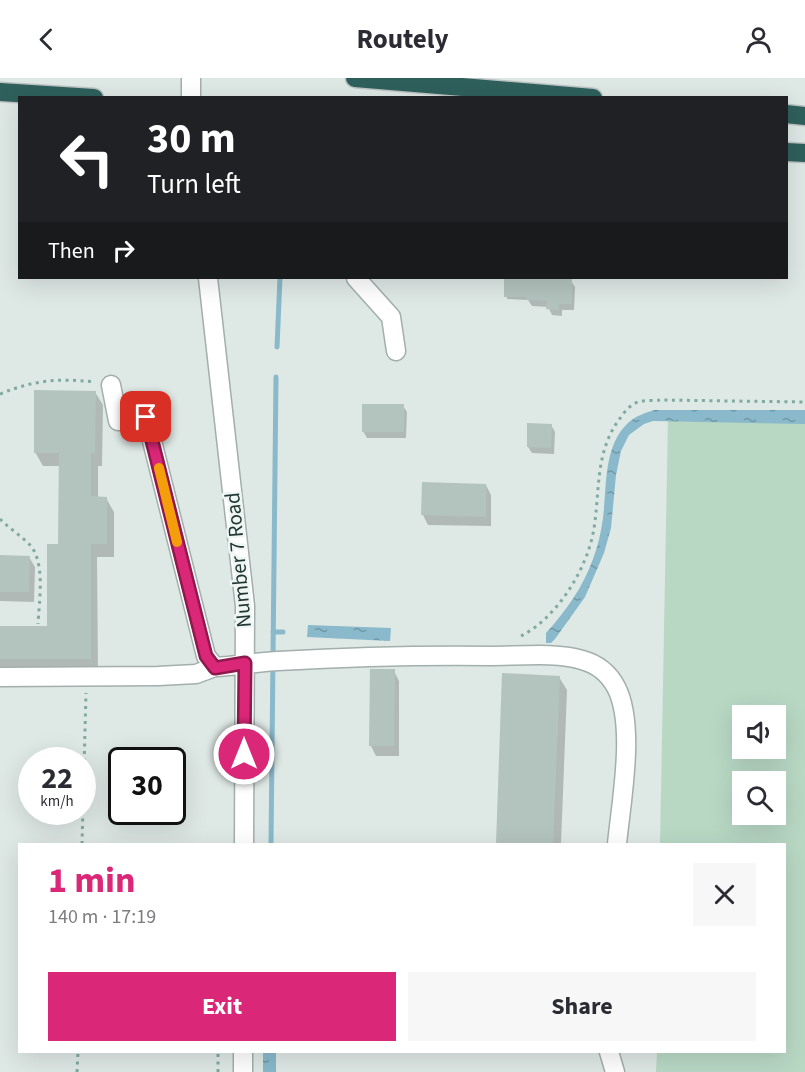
<!DOCTYPE html>
<html lang="en">
<head>
<meta charset="utf-8">
<style>
  body { margin:0; font-family:"Source Sans 3",sans-serif; background:#f7f7f7; color:#2b2b33; height:100vh; display:flex; flex-direction:column; font-size:22px; white-space:nowrap }
  * { box-sizing:border-box; margin:0 }
  p { font-size:20px; color:#7c7c81 }
  .icon { flex:none; width:33px; height:33px; fill:none; stroke:currentColor; stroke-width:2; stroke-linecap:round; stroke-linejoin:round }
  .map { position:relative; flex:1; overflow:hidden }
  .sheet { position:absolute; left:18px; top:765px; width:768px; height:210px; display:flex; flex-direction:column; background:#fff; border-radius:0px; box-shadow:0 6px 24px #0002 }
  .sheet>* { flex:none }
  .hud { position:absolute; left:18px; top:18px; width:770px; height:183px; border-radius:0px; box-shadow:0 6px 24px #0002; background:#202124; color:#fff; overflow:hidden }
  .fabs { position:absolute; left:732px; top:627px; display:grid; gap:12px }
  .fabs a { display:grid; place-items:center; width:54px; height:54px; border-radius:0px; background:#fff; box-shadow:0 6px 24px #0002; font-size:30px }
  .speed { position:absolute; left:18px; top:669px; display:flex; gap:12px; font-size:30px; font-weight:700; text-align:center }
  .speed>* { display:grid; place-content:center; width:78px; height:78px; border-radius:50%; background:#fff; box-shadow:0 6px 24px #0002; line-height:1 }
  .speed small { font-size:15px; font-weight:400 }
  .speed .limit { border:3px solid #111; border-radius:9px; background:#fff; color:#111 }
  .pin { position:absolute; display:grid; place-items:center; width:51px; height:51px; color:#fff; margin:-26px; border-radius:12px; box-shadow:0 3px 9px #0006 }
  .me { position:absolute; width:66px; margin:-33px; rotate:0deg; stroke-linejoin:round; filter:drop-shadow(0 0 4px #0008) }
  .turn { display:flex; align-items:center; gap:21px; height:126px; padding:0 30px; font-size:27px }
  .turn .icon { width:78px; height:78px; stroke-width:2.5 }
  .turn b { display:block; font-size:42px; line-height:51px }
  .then { display:flex; align-items:center; height:57px; padding:0 30px; background:#0003; gap:12px; font-size:22px }
  .round { display:grid; place-items:center; flex:none; width:63px; height:63px; border-radius:0px; background:#f7f7f7 }
  .head { display:flex; align-items:center; justify-content:space-between; height:102px; padding:0 30px }
  h1 { font-size:36px; font-weight:700; line-height:45px; color:#db2777 }
  .cta { display:flex; gap:12px; margin-top:auto; padding:12px 30px }
  .cta a { flex:1; height:69px; border-radius:0px; background:#db2777; color:#fff; font-size:24px; font-weight:700; line-height:69px; text-align:center }
  .cta a+a { background:#f7f7f7; color:#2b2b33 }
  header { display:flex; justify-content:space-between; align-items:center; height:78px; padding:0 30px; background:#fff; font-size:27px; font-weight:700 }
  .map>svg:first-child { display:block }
  .green { fill:#b8d8c4; fill-rule:evenodd }
  .water { fill:url(#water-ripples) }
  .shadow { fill:#0003 }
  .lines { fill:none; stroke-linecap:round; stroke-linejoin:round }
  .stream { stroke:#89b9ca; stroke-width:5 }
  .building { fill:#b3c3be }
  .minor-casing { stroke:#a2afac; stroke-width:21 }
  .highway-casing { stroke:#bcc3c2; stroke-width:21 }
  .path { stroke:#80aaa1; stroke-width:3; stroke-dasharray:3 4.5; stroke-linecap:butt }
  .minor { stroke:#fff; stroke-width:18 }
  .highway { stroke:#2f605c; stroke-width:18 }
  .route-casing { stroke:#8e194d; stroke-width:15 }
  .route { stroke:#db2777; stroke-width:10 }
  .slow { stroke:#f59e0b; stroke-width:10 }
  .labels { text-anchor:middle; stroke-width:5; stroke-linejoin:round; paint-order:stroke }
  .street-label { font-size:21px; fill:#213733; stroke:#eef5f2 }
</style>
</head>
<body>
<header><svg class="icon" aria-label="back" viewBox="0 0 24 24"><path d="M15 5l-7 7 7 7"/></svg>Routely<svg class="icon" aria-label="person" viewBox="0 0 24 24"><circle cx="12" cy="8" r="4"/><path d="M4 21q1-7 8-7t8 7"/></svg></header>
<div class="map">
<svg width="805" height="994" viewBox="0 0 805 994">
  <defs>
    <pattern id="water-ripples" width="26" height="14" patternUnits="userSpaceOnUse" patternTransform="scale(1.5)"><rect width="26" height="14" fill="#89b9ca"/><path d="M2 4q2-2 4 0t4 0M15 11q2-2 4 0t4 0" fill="none" stroke="#7097a5"/></pattern>
  </defs>
  <rect width="100%" height="100%" fill="#dee8e5"/>
  <!-- green -->
  <path class="green" d="M805,337v657h-149l1,-20h127v-208h-124l8,-426zM742,638h34v32h-34zM742,704h34v32h-34z"/>
  <!-- water -->
  <path class="water" d="M654,332h151v14l-152,-3 -9,3 -15,11 -8,16 -5,24 -5,53 -7,25 -19,44 -30,42 -4,4h-5v-10c20,-22 37,-46 47,-74 5,-13 8,-27 10,-41 4,-31 0,-73 26,-96 7,-6 16,-9 25,-12z
    M308,547l83,3 -1,13 -83,-4z
    M263,974h13v20h-13z"/>
  <!-- shadow -->
  <path class="shadow" d="M506,200l65,3 4,6 -1,23h-12v6l-10,-1 -4,-8 -16,-1 -4,-6 -21,-1z
    M95,314l8,13 -1,61h-4v32h8l8,14v45h-17l1,114 -98,1v-45h48l11,-82 1,-79h-17l-8,-14z
    M403,328l4,6 -1,26h-39l-4,-7z
    M529,347h22l4,7 -1,22 -22,-1 -4,-6z
    M486,407l5,10v31l-63,-1 -5,-10z
    M0,479h29l6,10 -1,35 -34,-1z
    M394,593l5,10v75h-23l-5,-10z
    M504,597l55,2 8,13 -6,154h-63z"/>
  <g class="lines">
    <!-- stream -->
    <path class="stream" d="M277,269l3,-69
      M273,554h10
      M271,766l5,-467"/>
  </g>
  <!-- building -->
  <path class="building" d="M504,200l68,1v25h-13v6l-13,-1 1,-8 -20,-1 -1,-3h-22z
    M34,312l62,1 -1,62h-4v43l16,1v47h-16v115h-91v-33h47v-82h11l1,-91h-25z
    M362,326h42v28h-42z
    M527,345l25,1 -1,24 -24,-1z
    M422,404l64,2v33l-65,-2z
    M0,477l30,1 -1,36h-29z
    M370,591h25l-1,77h-25z
    M502,595l58,3 -7,168h-57z"/>
  <g class="lines">
    <defs>
      <path id="minor" d="M191,0v20
        M208,200l37,328 -1,238
        M356,200l35,39 5,34
        M111,307l7,36 28,-4 60,239 9,11c21,-1 42,-5 63,-6 71,-4 142,-6 214,-5 25,0 67,-4 90,4 15,4 27,14 34,27 20,38 5,115 1,157
        M0,599l158,-1 38,-2 19,-7
        M609,974l6,20
        M243,994v-20"/>
      <path id="highway" d="M355,0l238,20
        M0,14l94,6
        M786,36l19,2
        M786,74l19,1"/>
    </defs>
    <!-- minor casing -->
    <use href="#minor" class="minor-casing"/>
    <!-- highway casing -->
    <use href="#highway" class="highway-casing"/>
    <!-- path -->
    <path class="path" d="M0,316c34,-14 59,-16 95,-12
      M0,441c9,9 20,16 29,25 17,17 10,58 9,80
      M521,558c36,-18 67,-68 73,-108 6,-37 1,-74 24,-107 5,-7 11,-16 20,-19 6,-2 16,-1 23,-2l144,2
      M82,766l4,-151
      M77,994l1,-20
      M218,994v-20"/>
    <!-- minor -->
    <use href="#minor" class="minor"/>
    <!-- highway -->
    <use href="#highway" class="highway"/>
  </g>
  <g class="lines">
    <defs>
      <path id="route" d="M146,339l60,239 9,12 30,-5 -1,91"/>
    </defs>
    <!-- route casing -->
    <use href="#route" class="route-casing"/>
    <!-- route -->
    <use href="#route" class="route"/>
    <!-- slow -->
    <path class="slow" d="M159,390l18,74"/>
  </g>
  <g class="labels">
    <!-- street labels -->
    <g class="street-label">
      <text transform="translate(238 482) rotate(-95)" y="7">Number 7 Road</text>
    </g>
  </g>
</svg>
<div class="fabs">
<a><svg class="icon" aria-label="sound" viewBox="0 0 24 24"><path d="M4 9h4l5-4v14l-5-4H4zM17 9q2 3 0 6"/></svg></a>
<a><svg class="icon" aria-label="search" viewBox="0 0 24 24"><circle cx="10" cy="10" r="6"/><path d="M15 15l6 6"/></svg></a>
</div>
<div class="speed"><div>22<small>km/h</small></div><div class="limit">30</div></div>
<div class="pin" style="left:146px;top:339px;background:#d93025"><svg class="icon" aria-label="arrive" viewBox="0 0 24 24"><path d="M6 21V4h12l-3 4 3 4H6"/></svg></div>
<svg class="me" style="left:244px;top:676px" viewBox="-20 -20 40 40"><circle r="17" fill="#db2777" stroke="#fff" stroke-width="3"/><path d="M0-11L8 9 0 5-8 9z" fill="#fff"/></svg>
<div class="hud">
<div class="turn"><svg class="icon" aria-label="left" viewBox="0 0 24 24"><path d="M17 20v-9H6M10 6l-5 5 5 5"/></svg><div><b>30 m</b>Turn left</div></div>
<div class="then">Then<svg class="icon" aria-label="right" viewBox="0 0 24 24"><path d="M7 20v-9h11M14 6l5 5-5 5"/></svg></div>
</div>
<section class="sheet">
<div class="head"><div><h1>1 min</h1><p>140 m · 17:19</p></div><a class="round"><svg class="icon" aria-label="close" viewBox="0 0 24 24"><path d="M6 6l12 12M18 6L6 18"/></svg></a></div>
<div class="cta"><a>Exit</a><a>Share</a></div>
</section>
</div>
</body>
</html>
